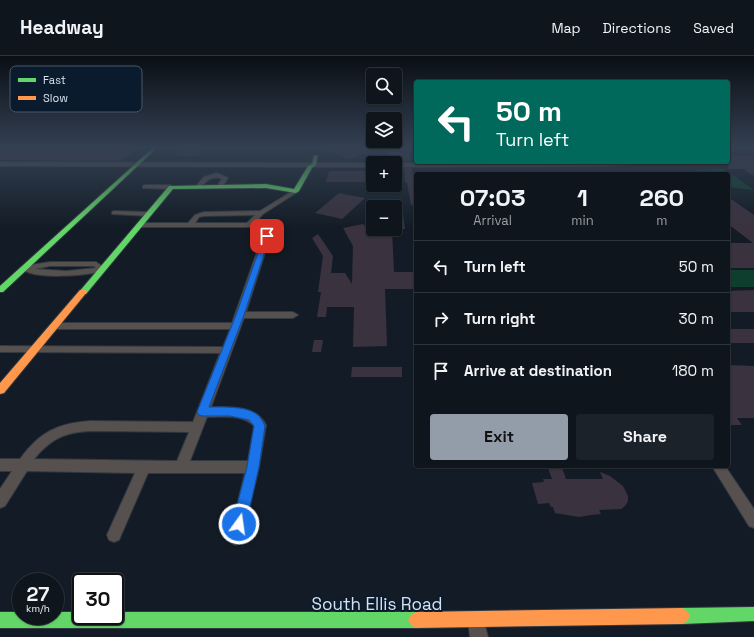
<!DOCTYPE html>
<html lang="en">
<head>
<meta charset="utf-8">
<style>
  body { margin:0; font-family:"Space Grotesk",sans-serif; background:#1c2229; color:#f1f3f6; height:100vh; display:flex; flex-direction:column; font-size:15px; white-space:nowrap }
  * { box-sizing:border-box; margin:0 }
  p { font-size:13px; color:#9b9fa3 }
  .icon { flex:none; width:22px; height:22px; fill:none; stroke:currentColor; stroke-width:2; stroke-linecap:round; stroke-linejoin:round }
  .map { position:relative; flex:1; overflow:hidden }
  .sheet { position:absolute; left:414px; top:116px; width:316px; height:296px; display:flex; flex-direction:column; background:#0e151c; border-radius:4px; box-shadow:0 1px 3px #0004,0 0 0 1px #2e343b }
  .sheet>* { flex:none }
  .top-card { position:absolute; left:414px; top:24px; width:316px; height:84px; border-radius:4px; box-shadow:0 1px 3px #0004,0 0 0 1px #2e343b; background:#00695c; color:#fff; overflow:hidden }
  .buttons { position:absolute; left:366px; top:12px; display:grid; gap:8px }
  .buttons a { display:grid; place-items:center; width:36px; height:36px; border-radius:4px; background:#0e151c; box-shadow:0 1px 3px #0004,0 0 0 1px #2e343b; font-size:20px }
  .speed { position:absolute; left:12px; top:517px; display:flex; gap:8px; font-size:20px; font-weight:700; text-align:center }
  .speed>* { display:grid; place-content:center; width:52px; height:52px; border-radius:50%; background:#0e151c; box-shadow:0 1px 3px #0004,0 0 0 1px #2e343b; line-height:1 }
  .speed small { font-size:10px; font-weight:400 }
  .speed .limit { border:2px solid #111; border-radius:6px; background:#fff; color:#111 }
  .pin { position:absolute; display:grid; place-items:center; width:34px; height:34px; color:#fff; margin:-17px; border-radius:8px; box-shadow:0 2px 6px #0006 }
  .me { position:absolute; width:44px; margin:-22px; rotate:14deg; stroke-linejoin:round; filter:drop-shadow(0 0 3px #0008) }
  .turn { display:flex; align-items:center; gap:14px; height:84px; padding:0 16px; font-size:18px }
  .turn .icon { width:52px; height:52px; stroke-width:2.5 }
  .turn b { display:block; font-size:28px; line-height:34px }
  .eta { display:flex; justify-content:space-evenly; align-items:center; height:68px; text-align:center }
  .eta b { font-size:24px; font-weight:700; line-height:28px }
  .primary-button { display:flex; gap:8px; margin-top:auto; padding:8px 16px }
  .primary-button a { flex:1; height:46px; border-radius:4px; background:#939da9; color:#111; font-size:16px; font-weight:700; line-height:46px; text-align:center }
  .primary-button a+a { background:#1c2229; color:#f1f3f6 }
  ul { padding:0; list-style:none }
  li { display:flex; align-items:center; gap:12px; height:52px; padding:0 16px; border-top:1px solid #2e343b }
  li div { flex:1 }
  li b { display:block; font-size:15px }
  li em { font-style:normal }
  header { display:flex; align-items:center; gap:24px; box-sizing:border-box; height:56px; padding:0 20px; background:#0e151c; border-bottom:1px solid #2e343b }
  header strong { font-size:19px }
  nav { display:flex; gap:22px; margin-inline-start:auto; font-size:14px }
  .map>svg:first-child { display:block }
  .green { fill:#0e3f2e }
  .building { fill:#3a323e }
  .lines { fill:none; stroke-linecap:round; stroke-linejoin:round }
  .street-casing { stroke:#303840; stroke-width:2 }
  .fast-casing { stroke:#303840; stroke-width:2 }
  .slow-casing { stroke:#303840; stroke-width:2 }
  .street { fill:#56504f; fill-rule:evenodd }
  .fast { fill:#63d668; fill-rule:evenodd }
  .slow { fill:#ff974d; fill-rule:evenodd }
  .route { fill:#1a73e8; stroke:#114b97 }
  .labels { text-anchor:middle; stroke-width:4; stroke-linejoin:round; paint-order:stroke }
  .near-street-label { font-size:17px; fill:#d8e2ef; stroke:#0b1b2e }
  .key { fill:#0b1b2e; stroke:#485768; stroke-width:1 }
  .key-label { font-size:11px; fill:#d8e2ef }
</style>
</head>
<body>
<header>
<strong>Headway</strong>
<nav><a>Map</a><a>Directions</a><a>Saved</a></nav>
</header>
<div class="map">
<svg width="754" height="581" viewBox="0 0 754 581">
  <rect width="100%" height="100%" fill="#131c26"/>
  <!-- green -->
  <path class="green" d="M724,113l30,21c-9,0 -17,-3 -26,-3v-13h-25l-7,-4z
    M728,214h26v17h-26z"/>
  <!-- building -->
  <path class="building" d="M9,91h130l-17,14 -122,-1v-9z
    M182,91h21l-5,9h-23z
    M320,91h59l-29,12 -31,-10z
    M390,91h18l3,14h-8v-3h-13z
    M728,99l26,1v20l-11,-7h-15z
    M404,112h8v5h4v31l-5,1 -4,-23h-2z
    M329,115h44l-1,11h-46z
    M339,137l26,5 -23,21 -27,-6z
    M728,141l26,18v53h-26v-25h25l-25,-19z
    M401,143l4,30h-10v-29z
    M363,168l5,5h24l2,43h22v17h-31l2,57 -34,1 1,-40h-27l-1,10h-9l4,-25h-3l5,-36 -11,-18 6,-4 15,22 -2,17h14l7,11 1,-38 -10,-18z
    M754,234v22h-26v-21z
    M728,273h26v14h-26z
    M314,284h9l-2,12h-9z
    M728,309l26,1v52h-17l5,7h-14z
    M352,311h50v10h-51z
    M548,412h14l4,11h37l-3,-7 10,4 13,10 5,10v5l-3,5 -4,3 -22,1 2,4 -10,1 -12,2 -24,-4 -2,-6h-2l-2,-4 -11,1 -6,-21 12,-1 -1,-3h9z"/>
  <g class="lines">
    <defs>
      <path id="street" d="M0,106l373,1v4l-373,-1z
        M634,106l-3,2 -28,2 -208,1v-4z
        M217,117l11,5 -6,9 -5,-1 5,-7c-10,-4 -16,2 -22,9l-5,-1 9,-10z
        M145,129h26l3,2 -3,2 -28,-1v-2z
        M294,134l5,1 -36,23 -8,9 11,3 6,5 -26,81h47l5,3 -5,3h-49l-33,89c19,0 45,-2 55,18l-7,42 -18,76 -5,2 -5,-2 -2,-5 16,-65h-97l-29,67 -5,2 -5,-2 -2,-5 28,-62 -108,-2 -22,35 -5,2v-19l12,-18h-12v-12h20c19,-26 37,-36 70,-38l103,1 27,-69 -220,-1v-6l223,1 7,-18h-176l-5,-3 5,-3h178l32,-91 -6,-4 -5,-1h-114l-3,-2 3,-2h49l7,-8 9,-3 56,-1zM255,159l-8,8h-52l4,-6 5,-1zM207,361c16,0 36,-3 47,9l-6,35h-58zM98,375l91,1 -12,29 -143,-2c19,-23 35,-28 64,-28z
        M114,155l35,1 3,2 -3,2 -37,-2v-2z
        M50,206h46l10,7 -1,2c-19,4 -70,10 -85,-3l4,-2zM50,210h44l2,2 -30,3 -31,-2z
        M712,410h13l29,43v19l-5,-2z
        M476,556l6,2 6,23h-18l-2,-17 2,-6z"/>
      <path id="fast" d="M154,91h4l-155,145h-3v-6z
        M314,99l4,1 -2,9 -4,3 -13,23 -3,2 -30,-5 -93,1 -87,105h-6l-1,-2 90,-106 97,-2 28,5 14,-23 4,-2z
        M754,551v14l-72,3 -5,-3 -3,-5 3,-5 5,-3z
        M0,556h21v4h34v-4h26v4h34v-4h301l5,3 3,5 -3,5 -5,3h-416z"/>
      <path id="slow" d="M80,234h6l1,2 -83,101 -4,1v-11z
        M682,552l5,3 3,5 -3,5 -5,3 -266,4 -5,-3 -3,-5 3,-5 5,-3z"/>
    </defs>
    <!-- street casing -->
    <use href="#street" class="street-casing"/>
    <!-- fast casing -->
    <use href="#fast" class="fast-casing"/>
    <!-- slow casing -->
    <use href="#slow" class="slow-casing"/>
    <!-- street -->
    <use href="#street" class="street"/>
    <!-- fast -->
    <use href="#fast" class="fast"/>
    <!-- slow -->
    <use href="#slow" class="slow"/>
  </g>
  <!-- sky -->
  <linearGradient id="sky" x2="0" y2="1"><stop stop-color="#0a0f15"/><stop offset="0.53" stop-color="#334052"/><stop offset="1" stop-color="#334052" stop-opacity="0"/></linearGradient>
  <rect width="754" height="172" fill="url(#sky)"/>
  <!-- route -->
  <path class="route" d="M267,178l3,2 -26,79 -35,92c13,0 35,-1 46,6 4,2 8,8 10,13l-6,41 -13,57 -2,4 -5,2 -5,-2 -2,-4 15,-57 7,-41 -5,-6 -19,-4h-28l-3,-1 -2,-3 39,-97 28,-79z"/>
  <g class="labels">
    <!-- near-street labels -->
    <g class="near-street-label">
      <text x="377" y="554">South Ellis Road</text>
    </g>
  </g>
  <!-- legend -->
  <rect x="10" y="10" width="132" height="46" rx="6" class="key"/>
  <rect x="18" y="22" width="18" height="4" fill="#63d668"/>
  <rect x="18" y="40" width="18" height="4" fill="#ff974d"/>
  <g class="key-label">
    <text x="43" y="28">Fast</text>
    <text x="43" y="46">Slow</text>
  </g>
</svg>
<div class="buttons">
<a><svg class="icon" aria-label="search" viewBox="0 0 24 24"><circle cx="10" cy="10" r="6"/><path d="M15 15l6 6"/></svg></a>
<a><svg class="icon" aria-label="layers" viewBox="0 0 24 24"><path d="M12 4l9 5-9 5-9-5zM3 14l9 5 9-5"/></svg></a>
<a>+</a>
<a>−</a>
</div>
<div class="speed"><div>27<small>km/h</small></div><div class="limit">30</div></div>
<div class="pin" style="left:267px;top:180px;background:#d93025"><svg class="icon" aria-label="arrive" viewBox="0 0 24 24"><path d="M6 21V4h12l-3 4 3 4H6"/></svg></div>
<svg class="me" style="left:239px;top:468px" viewBox="-20 -20 40 40"><circle r="17" fill="#1a73e8" stroke="#fff" stroke-width="3"/><path d="M0-11L8 9 0 5-8 9z" fill="#fff"/></svg>
<div class="top-card">
<div class="turn"><svg class="icon" aria-label="left" viewBox="0 0 24 24"><path d="M17 20v-9H6M10 6l-5 5 5 5"/></svg><div><b>50 m</b>Turn left</div></div>
</div>
<section class="sheet">
<div class="eta">
<div><b>07:03</b><p>Arrival</p></div>
<div><b>1</b><p>min</p></div>
<div><b>260</b><p>m</p></div>
</div>
<ul>
<li><svg class="icon" aria-label="left" viewBox="0 0 24 24"><path d="M17 20v-9H6M10 6l-5 5 5 5"/></svg><div><b>Turn left</b></div><em>50 m</em></li>
<li><svg class="icon" aria-label="right" viewBox="0 0 24 24"><path d="M7 20v-9h11M14 6l5 5-5 5"/></svg><div><b>Turn right</b></div><em>30 m</em></li>
<li><svg class="icon" aria-label="arrive" viewBox="0 0 24 24"><path d="M6 21V4h12l-3 4 3 4H6"/></svg><div><b>Arrive at destination</b></div><em>180 m</em></li>
</ul>
<div class="primary-button"><a>Exit</a><a>Share</a></div>
</section>
</div>
</body>
</html>
